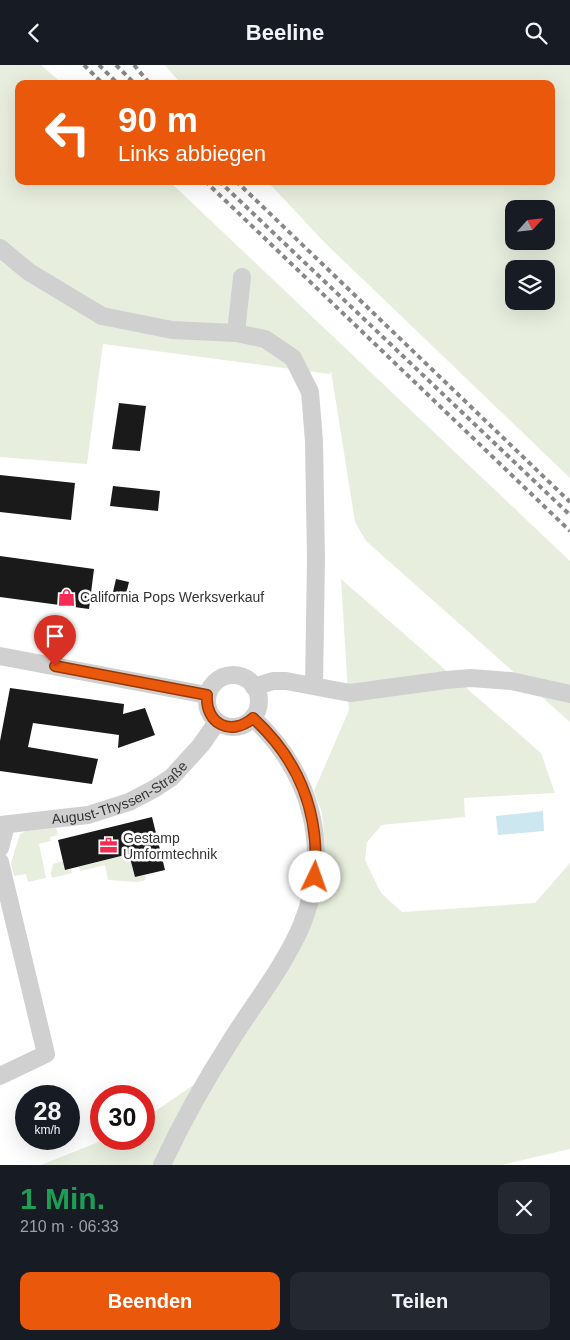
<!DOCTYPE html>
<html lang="de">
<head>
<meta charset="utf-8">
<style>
  body { margin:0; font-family:Helvetica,sans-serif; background:#242831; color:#f1f3f6; height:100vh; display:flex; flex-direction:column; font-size:19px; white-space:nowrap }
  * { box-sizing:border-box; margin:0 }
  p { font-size:16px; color:#9ea1a6 }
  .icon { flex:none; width:28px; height:28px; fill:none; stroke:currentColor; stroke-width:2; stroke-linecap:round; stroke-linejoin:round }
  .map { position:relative; height:1100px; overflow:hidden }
  .panel { display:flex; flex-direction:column; background:#171b24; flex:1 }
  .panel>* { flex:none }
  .guide { position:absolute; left:15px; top:15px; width:540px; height:105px; border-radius:10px; box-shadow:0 5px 20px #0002; background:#ea580c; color:#fff; overflow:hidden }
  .needle { width:32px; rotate:63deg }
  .fabs { position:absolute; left:505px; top:135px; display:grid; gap:10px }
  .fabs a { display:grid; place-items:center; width:50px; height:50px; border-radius:10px; background:#171b24; box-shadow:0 5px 20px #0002; font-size:25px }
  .speed { position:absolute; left:15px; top:1020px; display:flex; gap:10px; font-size:25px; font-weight:700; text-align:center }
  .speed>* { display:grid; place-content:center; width:65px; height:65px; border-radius:50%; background:#171b24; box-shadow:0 5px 20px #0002; line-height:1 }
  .speed small { font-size:12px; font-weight:400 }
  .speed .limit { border:8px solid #d22; background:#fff; color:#111 }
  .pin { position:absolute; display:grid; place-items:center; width:42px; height:42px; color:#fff; margin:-51px -21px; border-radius:50% 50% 50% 0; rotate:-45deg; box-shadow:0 0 5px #0007 }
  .pin .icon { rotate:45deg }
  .me { position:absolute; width:55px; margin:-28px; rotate:3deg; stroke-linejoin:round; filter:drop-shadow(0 0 4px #0008) }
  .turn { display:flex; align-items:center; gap:18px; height:105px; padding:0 20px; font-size:22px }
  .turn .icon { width:65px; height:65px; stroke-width:2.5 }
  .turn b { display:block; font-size:35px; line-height:42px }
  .round { display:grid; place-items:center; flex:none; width:52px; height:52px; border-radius:10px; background:#242831 }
  .summary { display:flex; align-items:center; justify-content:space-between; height:85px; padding:0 20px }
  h1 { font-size:30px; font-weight:700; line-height:38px; color:#1e9e55 }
  .button { display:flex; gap:10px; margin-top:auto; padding:10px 20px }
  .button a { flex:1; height:58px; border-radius:10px; background:#ea580c; color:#fff; font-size:20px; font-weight:700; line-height:58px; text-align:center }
  .button a+a { background:#242831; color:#f1f3f6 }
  header { display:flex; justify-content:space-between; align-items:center; height:65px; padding:0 20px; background:#171b24; font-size:22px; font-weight:700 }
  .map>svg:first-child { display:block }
  .green { fill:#e8eede; fill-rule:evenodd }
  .water { fill:#cde7f0 }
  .building { fill:#1a1a1a }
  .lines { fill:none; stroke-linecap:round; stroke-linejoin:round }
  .minor { stroke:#d0d0d0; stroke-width:18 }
  .rail { stroke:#888; stroke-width:4; stroke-dasharray:5 4; stroke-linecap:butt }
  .route-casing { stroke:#983908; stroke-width:12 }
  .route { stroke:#ea580c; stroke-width:9 }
  .labels { text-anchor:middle; stroke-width:5; stroke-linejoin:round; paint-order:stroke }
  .poi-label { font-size:14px; fill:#333; stroke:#fff; text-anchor:start }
  .street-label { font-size:14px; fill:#333; stroke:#fff }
</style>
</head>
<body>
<header><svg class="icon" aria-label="back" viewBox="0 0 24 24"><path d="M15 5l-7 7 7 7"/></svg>Beeline<svg class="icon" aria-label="search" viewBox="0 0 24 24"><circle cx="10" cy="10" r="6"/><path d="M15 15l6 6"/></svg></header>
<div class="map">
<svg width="570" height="1100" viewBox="0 0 570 1100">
  <rect width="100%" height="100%" fill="#fff"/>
  <!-- green -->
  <path class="green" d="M0,0h41l22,19h-44v97h150l401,380v161l-204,-181 -11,-19 -24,-151 -1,3 -227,-30 -16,120 -87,-7z
    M165,0h405v413l-246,-236 -57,-61h284v-97h-370zM514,144h32v32h-32zM514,204h32v32h-32z
    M341,514l200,174 14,40 -91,5 1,19 -83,8 -15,17 -2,18 16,33 21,19 133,-9 35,-40v286l-68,16h-461l65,-26h38v-20l84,-58 68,-104 15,-32 11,-33 3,-24v-24l-3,-31 -8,-22 35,-81z
    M56,763l2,7 -8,2 1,4 -12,3 7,34 -18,4 -2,-8 -12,2 -3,-13 9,-29 6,-3z
    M129,789l6,23 10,-2 1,5 -9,2 -29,-2 -3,-15 -25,6 -1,-4z
    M63,796l2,9 6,-1 1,4 -20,5 -1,-5 2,-9z"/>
  <!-- water -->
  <path class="water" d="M543,746l1,20 -46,4 -2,-19z"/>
  <!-- building -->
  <path class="building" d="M119,338l27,3 -6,45 -28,-2z
    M0,410l75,8 -4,37 -71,-8z
    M113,421l47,5 -2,20 -48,-5z
    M0,491l94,13 -5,40 -89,-12z
    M116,514l13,3 -3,12 -13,-2z
    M10,623l114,16 -1,10 22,-6 10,27 -37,13 1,-13 -86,-12 -5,24 70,12 -6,25 -92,-13v-30z
    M152,752l13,53 -30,7 -6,-23 -64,16 -7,-30z"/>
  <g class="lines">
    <!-- minor -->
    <g class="minor">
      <path d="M0,183l29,24 73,44 70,14 64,3 29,6 28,19 17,34 4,49 2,118 -2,127"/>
      <path d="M236,268l6,-56"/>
      <path d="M0,591l207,39"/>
      <circle cx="233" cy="636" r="26"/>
      <path d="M254,622l19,-6h13l64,12 96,-13 25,-2 40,3 59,13"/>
      <path id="s1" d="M0,760l88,-10 41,-13 25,-13 18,-12 29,-32 16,-23"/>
      <path d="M0,783l6,-23"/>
      <path d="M0,797l46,192 -46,22"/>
      <path d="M162,1100c20,-43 43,-84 68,-123 23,-37 52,-73 70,-113 33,-77 13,-155 -47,-211"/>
    </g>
    <!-- rail -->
    <path class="rail" d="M84,0l19,19
      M99,0l19,19
      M116,0l19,19
      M134,0l16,19
      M205,116l365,350
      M219,116l351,334
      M236,116l334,321"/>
  </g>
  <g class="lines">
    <defs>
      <path id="route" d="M55,601l152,29c-2,29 24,42 46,23 47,43 67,95 62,159"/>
    </defs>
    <!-- route casing -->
    <use href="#route" class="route-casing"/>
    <!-- route -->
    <use href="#route" class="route"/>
  </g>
  <!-- icons -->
  <defs>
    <symbol id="shop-bare" viewBox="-9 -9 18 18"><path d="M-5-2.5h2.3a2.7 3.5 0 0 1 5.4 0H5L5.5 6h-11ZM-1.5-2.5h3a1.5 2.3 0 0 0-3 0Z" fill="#f42b54" stroke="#fff" stroke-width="2.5" paint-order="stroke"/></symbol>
    <symbol id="office-bare" viewBox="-9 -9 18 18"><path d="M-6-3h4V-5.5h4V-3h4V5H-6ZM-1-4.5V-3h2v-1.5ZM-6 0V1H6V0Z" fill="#f42b54" stroke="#fff" stroke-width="2.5" paint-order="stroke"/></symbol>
  </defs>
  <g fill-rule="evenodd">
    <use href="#shop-bare" x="54" y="520" width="25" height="25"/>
    <use href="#office-bare" x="96" y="768" width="25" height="25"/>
  </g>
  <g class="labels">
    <!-- poi labels -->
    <g class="poi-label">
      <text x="80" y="537">California Pops Werksverkauf</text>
      <text x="123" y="778">Gestamp<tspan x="123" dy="16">Umformtechnik</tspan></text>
    </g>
    <!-- street labels -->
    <g class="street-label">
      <text dy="5" stroke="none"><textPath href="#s1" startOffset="126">August-Thyssen-Straße</textPath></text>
    </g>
  </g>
</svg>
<div class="fabs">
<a><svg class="needle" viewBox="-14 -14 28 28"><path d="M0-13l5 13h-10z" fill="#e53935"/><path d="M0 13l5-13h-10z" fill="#9ea1a6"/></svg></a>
<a><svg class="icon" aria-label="layers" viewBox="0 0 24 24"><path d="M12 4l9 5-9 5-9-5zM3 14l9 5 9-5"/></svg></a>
</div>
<div class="speed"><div>28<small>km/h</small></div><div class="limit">30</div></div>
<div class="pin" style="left:55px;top:601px;background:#d93025"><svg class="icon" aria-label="arrive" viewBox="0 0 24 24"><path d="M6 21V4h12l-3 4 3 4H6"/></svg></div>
<svg class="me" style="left:315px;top:812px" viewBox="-20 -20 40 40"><circle r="19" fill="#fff"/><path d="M0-13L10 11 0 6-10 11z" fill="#ea580c"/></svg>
<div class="guide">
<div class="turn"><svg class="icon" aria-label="left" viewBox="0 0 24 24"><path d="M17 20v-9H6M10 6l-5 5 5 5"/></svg><div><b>90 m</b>Links abbiegen</div></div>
</div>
</div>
<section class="panel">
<div class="summary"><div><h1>1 Min.</h1><p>210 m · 06:33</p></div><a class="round"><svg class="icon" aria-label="close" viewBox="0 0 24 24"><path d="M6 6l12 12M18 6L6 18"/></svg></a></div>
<div class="button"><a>Beenden</a><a>Teilen</a></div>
</section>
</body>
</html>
